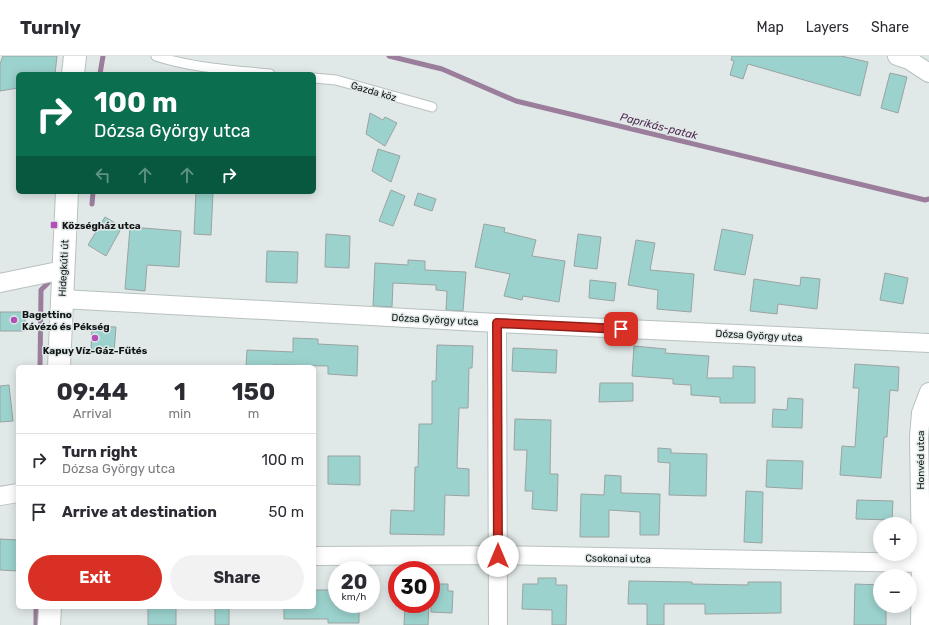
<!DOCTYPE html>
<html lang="en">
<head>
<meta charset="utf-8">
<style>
  body { margin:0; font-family:Rubik,sans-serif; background:#f2f2f3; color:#2b2b33; height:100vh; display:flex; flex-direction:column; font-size:15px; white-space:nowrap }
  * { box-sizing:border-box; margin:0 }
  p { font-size:13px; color:#7c7c81 }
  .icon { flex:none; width:22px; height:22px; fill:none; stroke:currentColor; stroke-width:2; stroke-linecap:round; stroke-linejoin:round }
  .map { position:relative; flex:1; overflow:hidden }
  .drawer { position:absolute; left:16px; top:309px; width:300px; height:244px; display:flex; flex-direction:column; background:#fff; border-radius:6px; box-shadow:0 2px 10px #0003 }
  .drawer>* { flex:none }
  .guide { position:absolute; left:16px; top:16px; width:300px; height:122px; border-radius:6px; box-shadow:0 2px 10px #0003; background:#0b6e4f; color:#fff; overflow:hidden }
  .tools { position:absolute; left:873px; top:461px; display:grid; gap:8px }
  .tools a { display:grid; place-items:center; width:44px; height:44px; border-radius:50%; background:#fff; box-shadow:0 2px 10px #0003; font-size:20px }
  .speed { position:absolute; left:328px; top:505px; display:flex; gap:8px; font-size:20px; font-weight:700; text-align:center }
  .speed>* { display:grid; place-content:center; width:52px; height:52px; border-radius:50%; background:#fff; box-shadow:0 2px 10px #0003; line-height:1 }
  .speed small { font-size:10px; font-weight:400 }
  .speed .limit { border:6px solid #d22; background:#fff; color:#111 }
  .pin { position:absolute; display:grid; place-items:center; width:34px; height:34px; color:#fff; margin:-17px; border-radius:8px; box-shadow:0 2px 6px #0006 }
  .me { position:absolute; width:44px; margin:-22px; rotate:0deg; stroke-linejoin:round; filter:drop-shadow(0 0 3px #0008) }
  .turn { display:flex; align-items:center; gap:14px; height:84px; padding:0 12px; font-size:18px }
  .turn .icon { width:52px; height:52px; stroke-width:2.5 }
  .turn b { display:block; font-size:28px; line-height:34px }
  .lanes { display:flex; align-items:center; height:38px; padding:0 12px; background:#0003; justify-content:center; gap:20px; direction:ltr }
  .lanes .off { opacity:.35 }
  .eta { display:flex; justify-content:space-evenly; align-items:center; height:68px; text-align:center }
  .eta b { font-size:24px; font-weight:700; line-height:28px }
  .button { display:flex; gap:8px; margin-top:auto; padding:8px 12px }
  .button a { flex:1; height:46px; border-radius:24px; background:#d93025; color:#fff; font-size:16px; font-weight:700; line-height:46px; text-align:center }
  .button a+a { background:#f2f2f3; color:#2b2b33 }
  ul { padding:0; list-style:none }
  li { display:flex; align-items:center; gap:12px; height:52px; padding:0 12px; border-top:1px solid #e1e1e2 }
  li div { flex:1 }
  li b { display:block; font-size:15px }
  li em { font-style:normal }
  header { display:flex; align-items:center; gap:24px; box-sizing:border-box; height:56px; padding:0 20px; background:#fff; border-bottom:1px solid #e1e1e2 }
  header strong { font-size:19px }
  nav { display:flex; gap:22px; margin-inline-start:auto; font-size:14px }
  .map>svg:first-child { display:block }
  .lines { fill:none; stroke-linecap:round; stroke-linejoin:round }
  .stream { stroke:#9b7e9c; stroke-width:5 }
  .building { fill:#9cd2cd; stroke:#9aa3a2 }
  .service-casing { stroke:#b8c1c0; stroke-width:11 }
  .minor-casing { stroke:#b8c1c0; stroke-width:20 }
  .secondary-casing { stroke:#b8c1c0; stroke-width:24 }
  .service { stroke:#fff; stroke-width:9 }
  .minor { stroke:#fff; stroke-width:18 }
  .secondary { stroke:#fff; stroke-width:22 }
  .route-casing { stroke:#8d1f18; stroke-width:10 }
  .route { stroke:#d93025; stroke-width:7 }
  .poi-dot { fill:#b350b7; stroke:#e0e9e8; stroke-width:1.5 }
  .labels { text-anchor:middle; stroke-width:3; stroke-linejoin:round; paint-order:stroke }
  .street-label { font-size:10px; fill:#121515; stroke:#e0e9e8 }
  .poi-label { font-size:10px; font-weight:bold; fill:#121515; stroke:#e0e9e8; text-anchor:start }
  .water-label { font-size:11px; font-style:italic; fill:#512852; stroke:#e0e9e8 }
</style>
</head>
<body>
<header>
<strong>Turnly</strong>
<nav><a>Map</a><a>Layers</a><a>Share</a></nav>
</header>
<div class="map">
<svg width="929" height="569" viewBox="0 0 929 569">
  <rect width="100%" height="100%" fill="#e0e9e8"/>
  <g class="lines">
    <!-- stream -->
    <path class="stream" d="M389,0l53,13 74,32 409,99 4,-1
      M100,18l3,-18
      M92,148l1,-12
      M40,311l1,-77 7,-7
      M36,569v-18"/>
  </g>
  <!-- building -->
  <path class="building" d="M3,0h54l-2,18h-37v14l-18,3v-27z
    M732,0h109l27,6 -8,34 -112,-32 -5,15 -13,-4 4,-14 -3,-1z
    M890,17l17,4 -9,36 -17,-5z
    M370,57l13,7 2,-3 12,6 -12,23 -19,-12z
    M378,93l22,7 -9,26 -19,-11z
    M391,134l14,6 -12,30 -14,-5z
    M196,136h17l-2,43 -17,-1z
    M418,137l18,6 -4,12 -18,-6z
    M105,161l17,10 -16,29 -18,-11z
    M484,168l21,4 -1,4 32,8 -4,16 33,5 -6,41 -36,-6 -1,4 -18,-4 6,-22 -35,-7z
    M130,171l51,4 -2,36 -32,-2 -2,26 -20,-2z
    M722,173l31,6 -8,40 -31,-5z
    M326,178l24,2 -1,32 -24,-1z
    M578,178l23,3 -4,32 -23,-3z
    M636,184l19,3 -5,27 44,4 -3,38 -34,-3 1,-19 -30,-5z
    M267,195l31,1 -1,31 -31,-1z
    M408,204l17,1v9l41,2 -3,39 -17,-1 1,-19 -11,-1v-5l-43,-2 -1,24 -19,-1 2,-43 33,2z
    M885,217l23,5 -5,26 -23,-4z
    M801,221l19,2 -3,30 -39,-5 -1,10 -27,-3 4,-32 46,7z
    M590,224l26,3 -2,18 -25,-3z
    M0,256h25v19h-25z
    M92,270l24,1 -2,25 -23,-1z
    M293,282l25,1v5l40,2 -1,30 -29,-2v-8l-55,-1v2h-27l1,-17 46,2z
    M437,289l36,1 -1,22h-3l-1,40h-9l-2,60 12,1v27l-24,-1 -1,40 -54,-1 1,-24 23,1 1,-44h3l1,-43h13v-43h4z
    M634,290l32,3 -1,4 44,3 -2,22h26v-12l22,1v36h-35v-6l-29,-2v-10l-18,-1v-5l-41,-3z
    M513,292l44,2 -1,23 -44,-2z
    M855,308l44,3 -1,24 -8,-1 -3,47h-3l-3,41 -41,-3 2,-29 13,1 4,-59h-6z
    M600,327h33v18l-34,1z
    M9,329l4,36 -13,1v-36z
    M788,342l15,1 -1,29 -30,-1 1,-18 14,1z
    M515,363l36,1 -1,54h8l-1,37 -25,-2 1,-18h-8l2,-41h-13z
    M658,392l13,1v4l36,1 -1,42 -37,-1 1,-32 -12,-1z
    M328,400h32v29l-32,-1z
    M767,404l36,1 -1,28 -36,-2z
    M605,419l16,1v17l39,1 -1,41h-19v-23l-31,-2v27h-29l1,-43 23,1z
    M746,435l17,1 -1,51 -18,-1z
    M857,444l36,1 -1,19 -36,-1z
    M0,483l18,1v31l-18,-1z
    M538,522h18v7h11l-1,40h-14v-15l-30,-1 1,-25h15z
    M629,525l63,1v2l56,1v-3h33v31l-76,1v-10h-41v21h-17v-21h-19z
    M431,528h17v7h5l-1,22 -21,-1z
    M855,528l25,1v21h6v19h-32z
    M314,534h23v14h22v19h-31v-4h-44v-12h30z
    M405,548h24l-1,21h-24z
    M148,551h28v18h-28z
    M215,551h14v18h-14z"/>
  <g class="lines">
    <defs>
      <path id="service" d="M156,0c36,12 76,14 114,18
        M314,22l22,2 96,27"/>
      <path id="minor" d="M897,0l12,4 20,13
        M0,227l63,-13
        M62,243l435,24 432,20
        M497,267l1,302
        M0,440l18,-3
        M314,500l184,-1 423,8
        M920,569l1,-62 -2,-126 2,-24 8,-21"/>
      <path id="secondary" d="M73,18l2,-18
        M59,311l8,-175
        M49,569l1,-18"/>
    </defs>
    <!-- service casing -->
    <use href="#service" class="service-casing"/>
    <!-- minor casing -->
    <use href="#minor" class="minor-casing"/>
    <!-- secondary casing -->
    <use href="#secondary" class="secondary-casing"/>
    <!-- service -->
    <use href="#service" class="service"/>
    <!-- minor -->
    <use href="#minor" class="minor"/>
    <!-- secondary -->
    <use href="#secondary" class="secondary"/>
  </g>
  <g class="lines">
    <defs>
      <path id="route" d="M498,500l-1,-233 124,6"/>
    </defs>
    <!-- route casing -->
    <use href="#route" class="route-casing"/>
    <!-- route -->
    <use href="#route" class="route"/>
  </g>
  <!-- markers -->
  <g class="poi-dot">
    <rect x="50" y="165" width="8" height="8" rx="2"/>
    <circle cx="14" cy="264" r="4"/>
    <circle cx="95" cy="282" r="4"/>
  </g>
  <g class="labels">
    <!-- street labels -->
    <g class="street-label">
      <text transform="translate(374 35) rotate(16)" y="4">Gazda köz</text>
      <text transform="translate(63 212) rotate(-87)" y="4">Hidegkúti út</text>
      <text transform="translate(435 263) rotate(3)" y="4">Dózsa György utca</text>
      <text transform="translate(759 279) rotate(3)" y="4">Dózsa György utca</text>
      <text transform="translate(920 404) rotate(-90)" y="4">Honvéd utca</text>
      <text transform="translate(618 502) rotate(1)" y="4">Csokonai utca</text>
    </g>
    <!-- poi labels -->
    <g class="poi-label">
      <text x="62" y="173">Községház utca</text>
      <text x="22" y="262">Bagettino<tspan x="22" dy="12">Kávézó és Pékség</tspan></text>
      <text x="95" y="298" text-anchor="middle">Kapuy Víz-Gáz-Fűtés</text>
    </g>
    <!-- water labels -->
    <g class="water-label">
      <text transform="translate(659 70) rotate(14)" y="4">Paprikás-patak</text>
    </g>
  </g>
</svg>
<div class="tools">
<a>+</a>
<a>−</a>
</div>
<div class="speed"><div>20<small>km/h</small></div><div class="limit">30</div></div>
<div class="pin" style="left:621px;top:273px;background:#d93025"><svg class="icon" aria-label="arrive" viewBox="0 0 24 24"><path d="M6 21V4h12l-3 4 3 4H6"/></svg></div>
<svg class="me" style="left:498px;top:500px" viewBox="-20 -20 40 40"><circle r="19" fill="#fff"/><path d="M0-13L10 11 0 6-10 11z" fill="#d93025"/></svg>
<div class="guide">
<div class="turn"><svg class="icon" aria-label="right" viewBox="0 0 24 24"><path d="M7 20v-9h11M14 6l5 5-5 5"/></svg><div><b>100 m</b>Dózsa György utca</div></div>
<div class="lanes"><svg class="icon off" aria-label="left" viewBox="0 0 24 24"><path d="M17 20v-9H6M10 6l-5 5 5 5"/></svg><svg class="icon off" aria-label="ahead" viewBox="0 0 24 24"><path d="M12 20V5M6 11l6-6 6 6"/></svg><svg class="icon off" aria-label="ahead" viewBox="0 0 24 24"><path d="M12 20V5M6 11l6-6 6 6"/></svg><svg class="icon" aria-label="right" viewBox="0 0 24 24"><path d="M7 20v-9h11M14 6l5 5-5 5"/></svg></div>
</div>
<section class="drawer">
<div class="eta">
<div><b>09:44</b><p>Arrival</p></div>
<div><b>1</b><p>min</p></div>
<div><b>150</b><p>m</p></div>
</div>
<ul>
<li><svg class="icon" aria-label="right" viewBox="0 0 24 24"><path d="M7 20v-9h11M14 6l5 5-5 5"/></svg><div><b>Turn right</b><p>Dózsa György utca</p></div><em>100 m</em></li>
<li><svg class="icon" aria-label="arrive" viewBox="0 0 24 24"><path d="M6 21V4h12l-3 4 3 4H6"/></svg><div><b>Arrive at destination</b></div><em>50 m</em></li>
</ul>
<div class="button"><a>Exit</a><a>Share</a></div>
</section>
</div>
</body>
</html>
